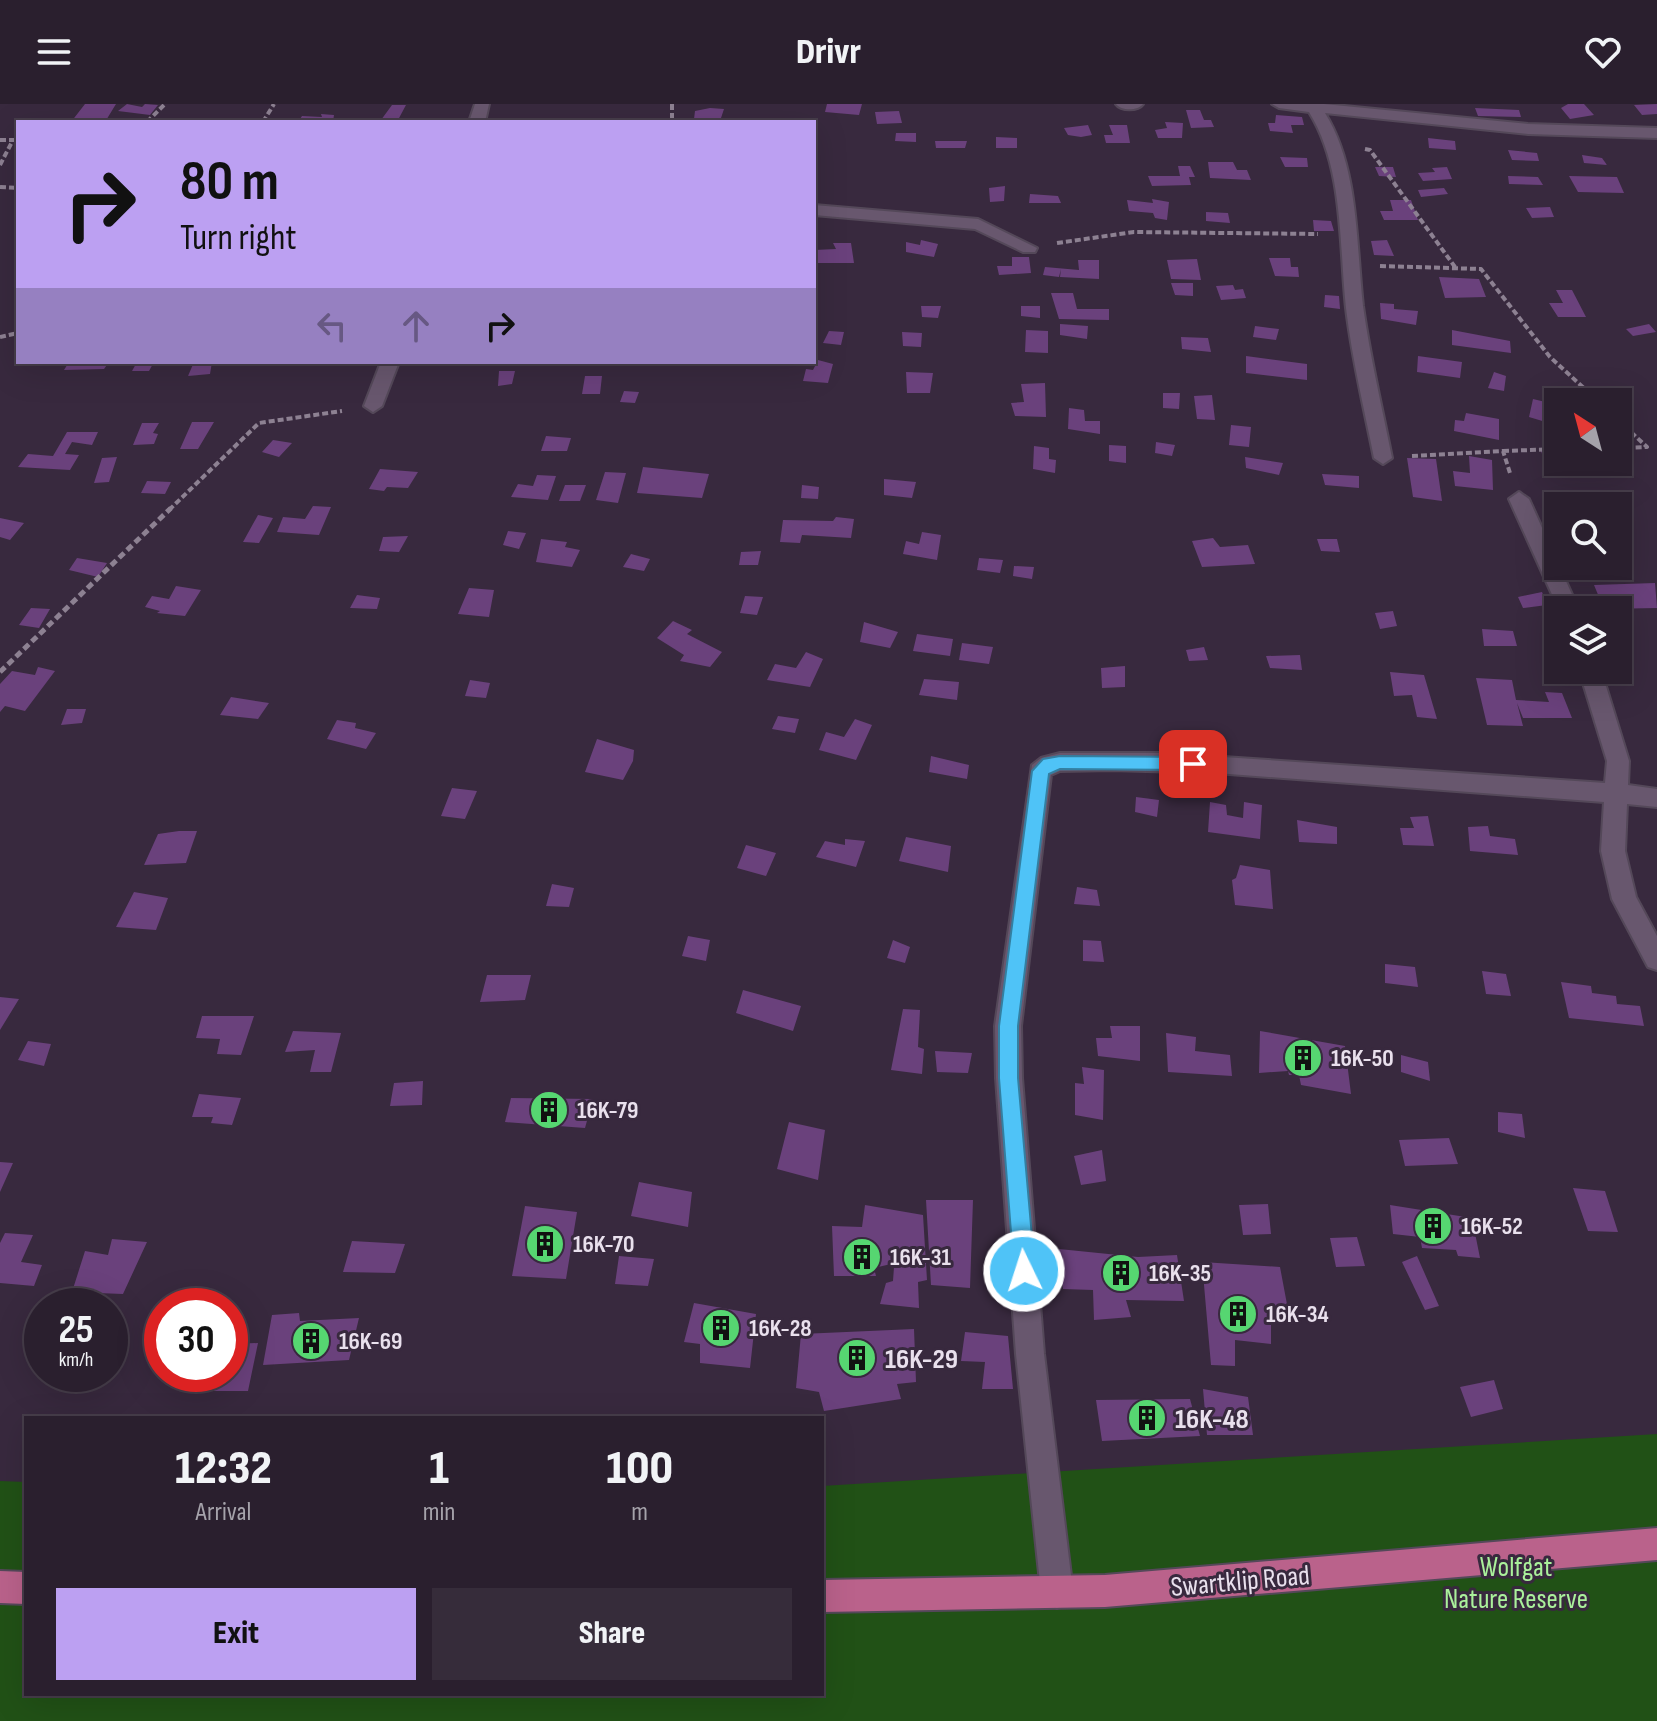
<!DOCTYPE html>
<html lang="en">
<head>
<meta charset="utf-8">
<style>
  body { margin:0; font-family:"Sofia Sans Condensed",sans-serif; background:#362c3a; color:#f1f3f6; height:100vh; display:flex; flex-direction:column; font-size:30px; white-space:nowrap }
  * { box-sizing:border-box; margin:0 }
  p { font-size:26px; color:#a5a2aa }
  .icon { flex:none; width:44px; height:44px; fill:none; stroke:currentColor; stroke-width:2; stroke-linecap:round; stroke-linejoin:round }
  .map { position:relative; flex:1; overflow:hidden }
  .panel { position:absolute; left:24px; top:1312px; width:800px; height:280px; display:flex; flex-direction:column; background:#2a1f2e; border-radius:0px; box-shadow:0 8px 32px #0002,0 0 0 2px #463d4a }
  .panel>* { flex:none }
  .guide { position:absolute; left:16px; top:16px; width:800px; height:244px; border-radius:0px; box-shadow:0 8px 32px #0002,0 0 0 2px #463d4a; background:#bca0f2; color:#111; overflow:hidden }
  .needle { width:52px; rotate:324deg }
  .tools { position:absolute; left:1544px; top:284px; display:grid; gap:16px }
  .tools a { display:grid; place-items:center; width:88px; height:88px; border-radius:0px; background:#2a1f2e; box-shadow:0 8px 32px #0002,0 0 0 2px #463d4a; font-size:40px }
  .speed { position:absolute; left:24px; top:1184px; display:flex; gap:16px; font-size:40px; font-weight:700; text-align:center }
  .speed>* { display:grid; place-content:center; width:104px; height:104px; border-radius:50%; background:#2a1f2e; box-shadow:0 8px 32px #0002,0 0 0 2px #463d4a; line-height:1 }
  .speed small { font-size:20px; font-weight:400 }
  .speed .limit { border:12px solid #d22; background:#fff; color:#111 }
  .pin { position:absolute; display:grid; place-items:center; width:68px; height:68px; color:#fff; margin:-34px; border-radius:16px; box-shadow:0 4px 12px #0006 }
  .me { position:absolute; width:88px; margin:-44px; rotate:356deg; stroke-linejoin:round; filter:drop-shadow(0 0 6px #0008) }
  .turn { display:flex; align-items:center; gap:28px; height:168px; padding:0 32px; font-size:36px }
  .turn .icon { width:104px; height:104px; stroke-width:2.5 }
  .turn b { display:block; font-size:56px; line-height:68px }
  .lanes { display:flex; align-items:center; height:76px; padding:0 32px; background:#0003; justify-content:center; gap:40px; direction:ltr }
  .lanes .off { opacity:.35 }
  .eta { display:flex; justify-content:space-evenly; align-items:center; height:136px; text-align:center }
  .eta b { font-size:48px; font-weight:800; line-height:56px }
  .action { display:flex; gap:16px; margin-top:auto; padding:16px 32px }
  .action a { flex:1; height:92px; border-radius:0px; background:#bca0f2; color:#111; font-size:32px; font-weight:800; line-height:92px; text-align:center }
  .action a+a { background:#362c3a; color:#f1f3f6 }
  header { display:flex; justify-content:space-between; align-items:center; height:104px; padding:0 32px; background:#2a1f2e; font-size:36px; font-weight:800 }
  .map>svg:first-child { display:block }
  .green { fill:#215116 }
  .building { fill:#6a417c }
  .lines { fill:none; stroke-linecap:round; stroke-linejoin:round }
  .minor-casing { stroke:#544859; stroke-width:4 }
  .primary-casing { stroke:#544859; stroke-width:4 }
  .path-far1 { stroke:#8d8192; stroke-width:4; stroke-dasharray:6 3; stroke-linecap:butt }
  .path { stroke:#8d8192; stroke-width:5; stroke-dasharray:7 4; stroke-linecap:butt }
  .minor { fill:#68576e; fill-rule:evenodd }
  .primary { fill:#ba628b; fill-rule:evenodd }
  .route { fill:#4fc3f7; stroke:#337fa1; stroke-width:2 }
  .labels { text-anchor:middle; stroke-width:6; stroke-linejoin:round; paint-order:stroke }
  .poi-label { font-size:24px; font-weight:bold; fill:#e9e0ed; stroke:#38293e; text-anchor:start }
  .near-poi-label { font-size:28px; font-weight:bold; fill:#e9e0ed; stroke:#38293e; text-anchor:start }
  .near-park-label { font-size:28px; fill:#aaf19b; stroke:#38293e }
  .near-street-label { font-size:28px; fill:#e9e0ed; stroke:#38293e }
</style>
</head>
<body>
<header><svg class="icon" aria-label="menu" viewBox="0 0 24 24"><path d="M4 6h16M4 12h16M4 18h16"/></svg>Drivr<svg class="icon" aria-label="heart" viewBox="0 0 24 24"><path d="M12 20l-8-8c-3-5 5-10 8-4 3-6 11-1 8 4z"/></svg></header>
<div class="map">
<svg width="1657" height="1617" viewBox="0 0 1657 1617">
  <rect width="100%" height="100%" fill="#38293e"/>
  <!-- green -->
  <path class="green" d="M1657,1330v287h-1657v-240l26,1v212h796v-208z"/>
  <!-- building -->
  <path class="building" d="M85,0h31l-11,18h-34z
    M127,0l15,3 3,-3 13,1 -8,10 -32,-4z
    M827,0h35l-3,11 -34,-3z
    M1568,0h16l10,11 -24,4 -9,-11z
    M1657,0v10l-15,1 -8,-10z
    M392,1h14l-8,15h-17z
    M710,4l14,1 -4,12 -26,-2 1,-8z
    M1475,4l44,2 2,7 -43,-1z
    M1186,6h14l4,10h7l3,7 -23,1z
    M899,7l3,12 -25,1 -2,-12z
    M321,10l13,1 -1,7h-35l4,-6 20,1z
    M1276,11l26,2 2,8h-13l2,8 -23,-2 -2,-8h7z
    M1165,18l18,1 -1,15h-24l-3,-8 12,-2z
    M1088,21l4,10 -11,2 -13,-2 -4,-7z
    M1109,21h18l3,18h-24l-2,-8h9z
    M896,29h20v9l-21,-1z
    M996,33l21,1v10h-21z
    M1428,34l27,3 1,9 -27,-2z
    M935,37h32l-2,7h-29z
    M1508,46l29,3 2,8 -27,-1z
    M1582,51l20,3 5,7 -23,-2z
    M1280,53l27,1 1,9h-23z
    M1208,58h25l4,8h10l4,10 -41,-2z
    M1178,62h12l5,11h-6l2,8 -39,1 -4,-10h32z
    M1375,63h18l3,10 -17,-1z
    M1447,63l5,12 -29,2 -5,-8 17,-1 -3,-4z
    M1508,72l30,1 5,8 -34,-1z
    M1569,72l48,1 7,16 -46,-1z
    M1005,82l-1,15 -14,1 -1,-14z
    M1444,84l4,6 -27,3 -3,-7z
    M1030,90l28,2 3,7h-32z
    M1152,95l17,3 -2,18 -12,-2 -2,-5 -24,-2 -2,-11 26,3z
    M1390,96h21l7,20h-34l-4,-9h13z
    M1550,103l4,10 -22,1 -6,-10z
    M1206,108l22,1 2,10 -24,-2z
    M1313,116l18,1 3,10h-20z
    M921,136l17,4 -4,13 -28,-5v-10l14,3z
    M1387,136l7,16 -20,-1 -3,-14z
    M833,139h18l3,20h-40v-13l22,-1z
    M1012,153h17l2,16 -32,2 -2,-9h15z
    M1269,154h21l1,9h7l1,10 -24,-1z
    M1197,155l4,21 -30,-1 -4,-19z
    M1078,156h21v19l-39,-2 1,-8 -2,8 -16,-2 2,-8 34,3z
    M1439,173l40,2 7,18 -41,1z
    M1171,179h22v13l-18,-1z
    M1233,181l2,5 8,-1 3,9 -25,2 -5,-14z
    M1556,186h16l14,27h-28l-9,-14h14z
    M1051,189h22l4,16h32v11l-50,-1z
    M1325,191l14,1 1,13 -16,-2z
    M1380,199l14,1v5l24,2 -2,14 -35,-6z
    M921,202h20l-3,12 -16,-1z
    M1021,202h19v12l-19,-2z
    M1060,220l28,2 -1,13 -27,-4z
    M1649,220l7,8 -23,4 -7,-7z
    M1255,222l24,3 -3,11 -23,-3z
    M1026,226l22,1v22l-23,-1z
    M1452,226l58,11 1,12 -59,-8z
    M829,227l15,1 -3,13 -18,-2z
    M902,228l20,1 -1,14 -18,-1z
    M1181,233l27,1 3,14 -29,-3z
    M1246,252l61,8v16l-61,-7z
    M1418,252l44,6 -2,16 -43,-6z
    M818,256l15,4 -5,19 -25,-2 3,-12 7,1z
    M69,258h40l-5,7 -40,1z
    M137,258h17l-5,9h-17z
    M194,258h18l-2,12 -22,2z
    M499,267h16l-3,13 -14,2z
    M906,268l27,1 -3,20h-23z
    M1494,268l12,4 -2,15 -16,-3z
    M585,272h17l-2,18h-18z
    M1045,279l1,34 -31,-1 -4,-13 13,-1 -3,-18z
    M624,287l15,1 -4,11 -15,-1z
    M1163,289h17l-1,16 -16,-1z
    M1212,291l3,25 -18,-1 -3,-23z
    M1533,295l21,5 -5,19 -20,-6z
    M1069,304l15,2 1,11h15v13l-32,-5z
    M1466,309l33,6v21l-45,-9 1,-11 9,1z
    M192,318h22l-16,27h-18z
    M142,319h17l-6,10 5,1 -4,10 -21,1z
    M1231,321l20,2 -2,20 -20,-2z
    M67,328h31l-6,13 -20,-3 -7,12 14,1 -9,15 -52,-3 10,-13 25,2z
    M546,332l25,2 -4,13h-26z
    M273,336l19,3 -13,14 -17,-5z
    M1156,338l19,3 -3,11 -17,-3z
    M1109,341l17,1v17l-17,-2z
    M1034,342l15,2v11l7,1 -1,13 -22,-4z
    M1541,347h17v11h5l1,5 -18,-2z
    M1469,352l23,4 1,30 -38,-4 -2,-15 17,2z
    M117,353l-8,25 -15,1 8,-25z
    M1245,353l38,6 -4,12 -33,-7z
    M1407,354l29,1 6,42 -29,-4z
    M643,363l66,7 -7,24 -65,-5z
    M380,365l38,3 -10,16 -21,-1 -3,4 -15,-2z
    M605,368l21,1 -8,30 -22,-3z
    M1322,370l37,2v12l-34,-3z
    M537,371l19,1 -8,24 -37,-3 7,-13 15,2z
    M884,375l32,3 -4,16 -28,-3z
    M147,377l24,1 -6,12 -24,-1z
    M565,381h21l-6,16h-21z
    M802,381l17,2 -1,12 -17,-1z
    M313,402l18,1 -12,28 -42,-3 6,-15 22,2z
    M258,411l15,3 -14,25 -16,-1z
    M836,413l18,2 -3,19 -49,-3 -2,8 -20,-1 3,-22 50,1z
    M0,414l24,5 -14,17 -10,-3z
    M508,427l18,2 -7,16 -16,-4z
    M922,428l19,3 -4,25 -34,-6 3,-13 13,3z
    M408,432l-9,16 -20,-1 4,-14z
    M1213,434l7,9 28,-2 7,19 -53,3 -10,-26z
    M541,435l26,3 -2,5 15,3 -8,17 -36,-5z
    M1317,435h20l3,13 -19,-1z
    M761,447l-3,14h-19l2,-13z
    M631,450l19,5 -6,12 -21,-4z
    M77,454l30,5 -9,14 -29,-7z
    M979,454l24,2 -3,13 -23,-3z
    M1014,462l20,1 -2,12 -19,-3z
    M1655,479l2,25 -53,1 -10,-24z
    M176,482l25,4 -16,26 -28,-3 3,-2 -15,-4 7,-11 17,3z
    M469,484l25,2 -5,27 -31,-3z
    M1542,488l5,13 -24,3 -5,-11z
    M357,491l23,3 -3,11 -27,-1z
    M745,492l18,1 -6,18 -17,-2z
    M31,504l19,1 -11,19 -20,-3z
    M1393,507l4,15 -17,3 -5,-16z
    M673,517l19,9 -5,4 35,18 -12,15 -30,-6 4,-6 -27,-17z
    M864,518l34,10 -8,16 -30,-6z
    M1482,525l31,2 4,15h-33z
    M917,530l36,5 -3,17 -37,-5z
    M962,539l31,4 -4,17 -30,-4z
    M1204,543l4,13 -19,1 -3,-11z
    M806,548l17,7 -13,28 -43,-7 8,-16 21,4z
    M1300,551l2,15 -32,-2 -4,-12z
    M1125,562v21l-23,1 -1,-20z
    M38,563l17,4 -30,40 -20,-5 -5,6v-28l12,-13 23,4z
    M1390,568l34,3 13,44 -20,-2 -5,-22 -18,1z
    M1476,574l36,2 4,20 33,2 -4,-10 17,1 10,25h-49l-6,-15 6,23 -36,-1z
    M924,575l35,3 -2,18 -38,-5z
    M470,576l20,3 -4,15 -21,-2z
    M231,593l38,6 -11,16 -38,-4z
    M67,605h19l-4,14 -21,2z
    M778,612l21,3 -4,14 -23,-4z
    M855,615l17,6 -16,35 -37,-10 7,-18 18,5z
    M337,616l19,3 -1,5 21,5 -10,16 -39,-10z
    M597,635l37,11 -1,11 -10,19 -38,-8z
    M931,652l38,9 -2,14 -38,-7z
    M452,684l25,3 -12,28 -24,-3z
    M1136,693l23,3 -2,17 -22,-5z
    M1210,698l16,3 1,10 16,3 1,-16 18,3 -2,34 -52,-7z
    M1428,712l6,30 -31,-1 -3,-17h14l-4,-11z
    M1297,716l40,7v17l-38,-2z
    M1488,722l2,10 25,3 3,16 -48,-4 -2,-24z
    M179,727h18l-11,32 -42,2 14,-31z
    M906,733l45,9 -3,26 -49,-11z
    M845,735l20,2 -9,26 -40,-10 9,-16 20,4z
    M746,741l30,8 -10,23 -29,-8z
    M1240,761l30,5 3,39 -38,-4 -3,-25 4,-2z
    M552,780l22,4 -5,19 -23,-1z
    M1077,783l20,3 3,16 -26,-2z
    M134,788l34,6 -12,32 -40,-3z
    M688,832l22,4 -4,21 -24,-5z
    M893,836l17,7 -5,16 -18,-5z
    M1083,836l18,1 3,21 -21,-1z
    M1385,860l30,3 3,20 -33,-4z
    M1482,867l24,3 5,22 -25,-2z
    M487,871h44l-6,25 -45,2z
    M1561,878l30,4 1,7 24,3 1,8 23,2 4,20 -75,-8z
    M743,886l58,16 -8,25 -57,-18z
    M0,893l19,2 -19,31z
    M903,905l17,1 -2,37 6,2 -2,25 -31,-4z
    M202,912h52l-13,39 -24,-1 3,-15 -24,-1z
    M1110,922h30v35l-42,-5 -2,-18h16z
    M293,927l48,2 -10,39h-21l5,-22 -30,2z
    M1260,927l85,15 6,48 -50,-9 -2,-10h-10l-1,-4 -29,2z
    M1166,929l30,4 -1,14 35,4 2,21 -64,-4z
    M28,937l23,3 -7,22 -26,-6z
    M935,947l37,2 -4,20 -31,-1z
    M1401,951l27,7 2,19 -29,-9z
    M1082,963l22,3 -1,50 -28,-5v-32l9,1z
    M423,977l-1,24 -32,1 4,-23z
    M199,990l42,4 -9,27 -21,-2 2,-6h-21z
    M511,994l82,1 -8,29 -80,-6z
    M1498,1008l24,2 3,24 -27,-6z
    M789,1018l36,8 -7,50 -41,-11z
    M1449,1034l9,26 -53,2 -6,-26z
    M1102,1046l4,31 -25,4 -7,-29z
    M0,1058l13,1 -13,29z
    M639,1078l53,10 -4,35 -57,-11z
    M1573,1084l32,3 13,41 -30,-1z
    M926,1096h47l-3,88 -39,-3z
    M1268,1100l3,30 -28,1 -4,-30z
    M865,1101l58,10 4,65 -9,2 1,26 -39,-4 6,-21 7,-2 1,-14 8,-2 2,-15h-14l1,14 -17,4 2,8h-42l-2,-50 30,1z
    M1390,1101l82,13 8,40 -22,-2 -2,-6 -34,-2 -2,-11 -27,-3z
    M525,1102l52,6 -11,67 -54,-3z
    M5,1129l28,2 -12,27 21,3 -8,21 -34,-3v-40z
    M1357,1133l8,29 -29,1 -6,-29z
    M112,1135l35,3 -24,52 -51,-2 13,-41 23,4z
    M352,1137l53,3 -10,29 -52,-1z
    M1059,1145l79,8 39,-2 7,46 -58,-1 5,17 -37,3 -1,-30 -30,-1z
    M619,1152l35,3 -6,27 -33,-2z
    M1417,1152l22,50 -14,4 -23,-48z
    M1202,1158l78,5 9,48 -18,-3v32l-36,-4v26l-24,-1z
    M694,1199l62,11 -6,54 -50,-5v-19l-16,-2z
    M299,1209l1,8 59,-3 -10,42 -86,5 9,-50z
    M914,1225l2,53 -19,2 4,15 -77,12 -5,-19 -23,-4 5,-54z
    M965,1228l43,4 5,53h-31l3,-27 -24,-1z
    M258,1239l-10,48h-57l3,-17h36v-30z
    M1494,1276l9,29 -32,8 -11,-30z
    M1203,1285l45,8 5,38h-46z
    M1190,1295l10,37 -98,5 -6,-41z"/>
  <g class="lines">
    <defs>
      <path id="minor" d="M475,0h14l-4,18h-16z
        M1116,0h27c-5,7 -22,7 -27,0z
        M1272,0h52l204,20 129,4v10l-129,-4 -203,-21c34,55 31,131 38,193 7,51 19,101 29,152l-9,6 -9,-6c-10,-50 -22,-99 -28,-150 -7,-64 -2,-140 -37,-196l-30,-4z
        M814,101l164,14 59,29 -2,4h-12l-48,-23 -161,-14z
        M381,258h18l-17,44 -9,6 -9,-6z
        M1519,388l10,7 50,111h-20l-50,-111z
        M1579,566h22l28,91 -1,24 29,4v18l-30,-3 -2,47 11,46 21,39v34l-9,-3 -36,-68 -11,-48 3,-49 -388,-29 -104,-3 -52,1 -9,4 -30,251 1,52 22,276 29,238 -5,11 -11,5 -11,-5 -5,-11 -25,-238 -20,-276 -1,-52 37,-261 9,-7 19,-5h104l441,30 2,-22z"/>
      <path id="primary" d="M1657,1424v32l-552,47 -283,5v-32l283,-5z
        M0,1467l26,1v32l-26,-1z"/>
    </defs>
    <!-- minor casing -->
    <use href="#minor" class="minor-casing"/>
    <!-- primary casing -->
    <use href="#primary" class="primary-casing"/>
    <!-- path-far1 -->
    <path class="path-far1" d="M672,0v18
      M147,18l18,-18
      M263,18l11,-18
      M0,36h18
      M1365,45l5,1 85,117
      M0,61l13,-25
      M0,83l18,1
      M1057,139l77,-11 184,2
      M1380,162l101,3 69,88 49,45
      M0,233l18,-4
      M1618,316l29,27 -29,1
      M1503,347l55,-2
      M1412,352l91,-5 7,22
      M169,406l90,-87 83,-12"/>
    <!-- path -->
    <path class="path" d="M0,568l171,-164"/>
    <!-- minor -->
    <use href="#minor" class="minor"/>
    <!-- primary -->
    <use href="#primary" class="primary"/>
  </g>
  <!-- route -->
  <path class="route" d="M1060,652l133,1 8,7 -8,6 -133,-1 -11,5 -31,252v52l17,193 -3,7 -8,3 -7,-3 -3,-7 -15,-193v-52l33,-255 11,-12z"/>
  <!-- icons -->
  <defs>
    <symbol id="building-disc" viewBox="-11 -11 22 22"><circle r="9.5" fill="#56d671" stroke="#38293e"/><path d="M-4-6H4V6H1V3H-1V6H-4ZM-2.5-4.3h1.7v1.8h-1.7ZM.8-4.3h1.7v1.8H.8ZM-2.5-1h1.7V.8h-1.7ZM.8-1h1.7V.8H.8Z" fill="#111"/></symbol>
  </defs>
  <g fill-rule="evenodd">
    <use href="#building-disc" x="1281" y="932" width="44" height="44"/>
    <use href="#building-disc" x="527" y="984" width="44" height="44"/>
    <use href="#building-disc" x="1411" y="1100" width="44" height="44"/>
    <use href="#building-disc" x="523" y="1118" width="44" height="44"/>
    <use href="#building-disc" x="840" y="1131" width="44" height="44"/>
    <use href="#building-disc" x="1099" y="1147" width="44" height="44"/>
    <use href="#building-disc" x="1216" y="1188" width="44" height="44"/>
    <use href="#building-disc" x="699" y="1202" width="44" height="44"/>
    <use href="#building-disc" x="289" y="1215" width="44" height="44"/>
    <use href="#building-disc" x="835" y="1232" width="44" height="44"/>
    <use href="#building-disc" x="1125" y="1292" width="44" height="44"/>
  </g>
  <g class="labels">
    <!-- poi labels -->
    <g class="poi-label">
      <text x="1331" y="962">16K-50</text>
      <text x="577" y="1014">16K-79</text>
      <text x="1461" y="1130">16K-52</text>
      <text x="573" y="1148">16K-70</text>
      <text x="890" y="1161">16K-31</text>
      <text x="1149" y="1177">16K-35</text>
      <text x="1266" y="1218">16K-34</text>
      <text x="749" y="1232">16K-28</text>
      <text x="339" y="1245">16K-69</text>
    </g>
    <!-- near-poi labels -->
    <g class="near-poi-label">
      <text x="885" y="1264">16K-29</text>
      <text x="1175" y="1324">16K-48</text>
    </g>
    <!-- near-park labels -->
    <g class="near-park-label">
      <text x="1516" y="1472">Wolfgat<tspan x="1516" dy="32">Nature Reserve</tspan></text>
    </g>
    <!-- near-street labels -->
    <g class="near-street-label">
      <text transform="translate(1240 1476) rotate(-5)" y="10">Swartklip Road</text>
    </g>
  </g>
</svg>
<div class="tools">
<a><svg class="needle" viewBox="-14 -14 28 28"><path d="M0-13l5 13h-10z" fill="#e53935"/><path d="M0 13l5-13h-10z" fill="#a5a2aa"/></svg></a>
<a><svg class="icon" aria-label="search" viewBox="0 0 24 24"><circle cx="10" cy="10" r="6"/><path d="M15 15l6 6"/></svg></a>
<a><svg class="icon" aria-label="layers" viewBox="0 0 24 24"><path d="M12 4l9 5-9 5-9-5zM3 14l9 5 9-5"/></svg></a>
</div>
<div class="speed"><div>25<small>km/h</small></div><div class="limit">30</div></div>
<div class="pin" style="left:1193px;top:660px;background:#d93025"><svg class="icon" aria-label="arrive" viewBox="0 0 24 24"><path d="M6 21V4h12l-3 4 3 4H6"/></svg></div>
<svg class="me" style="left:1024px;top:1167px" viewBox="-20 -20 40 40"><circle r="17" fill="#4fc3f7" stroke="#fff" stroke-width="3"/><path d="M0-11L8 9 0 5-8 9z" fill="#fff"/></svg>
<div class="guide">
<div class="turn"><svg class="icon" aria-label="right" viewBox="0 0 24 24"><path d="M7 20v-9h11M14 6l5 5-5 5"/></svg><div><b>80 m</b>Turn right</div></div>
<div class="lanes"><svg class="icon off" aria-label="left" viewBox="0 0 24 24"><path d="M17 20v-9H6M10 6l-5 5 5 5"/></svg><svg class="icon off" aria-label="ahead" viewBox="0 0 24 24"><path d="M12 20V5M6 11l6-6 6 6"/></svg><svg class="icon" aria-label="right" viewBox="0 0 24 24"><path d="M7 20v-9h11M14 6l5 5-5 5"/></svg></div>
</div>
<section class="panel">
<div class="eta">
<div><b>12:32</b><p>Arrival</p></div>
<div><b>1</b><p>min</p></div>
<div><b>100</b><p>m</p></div>
</div>
<div class="action"><a>Exit</a><a>Share</a></div>
</section>
</div>
</body>
</html>
